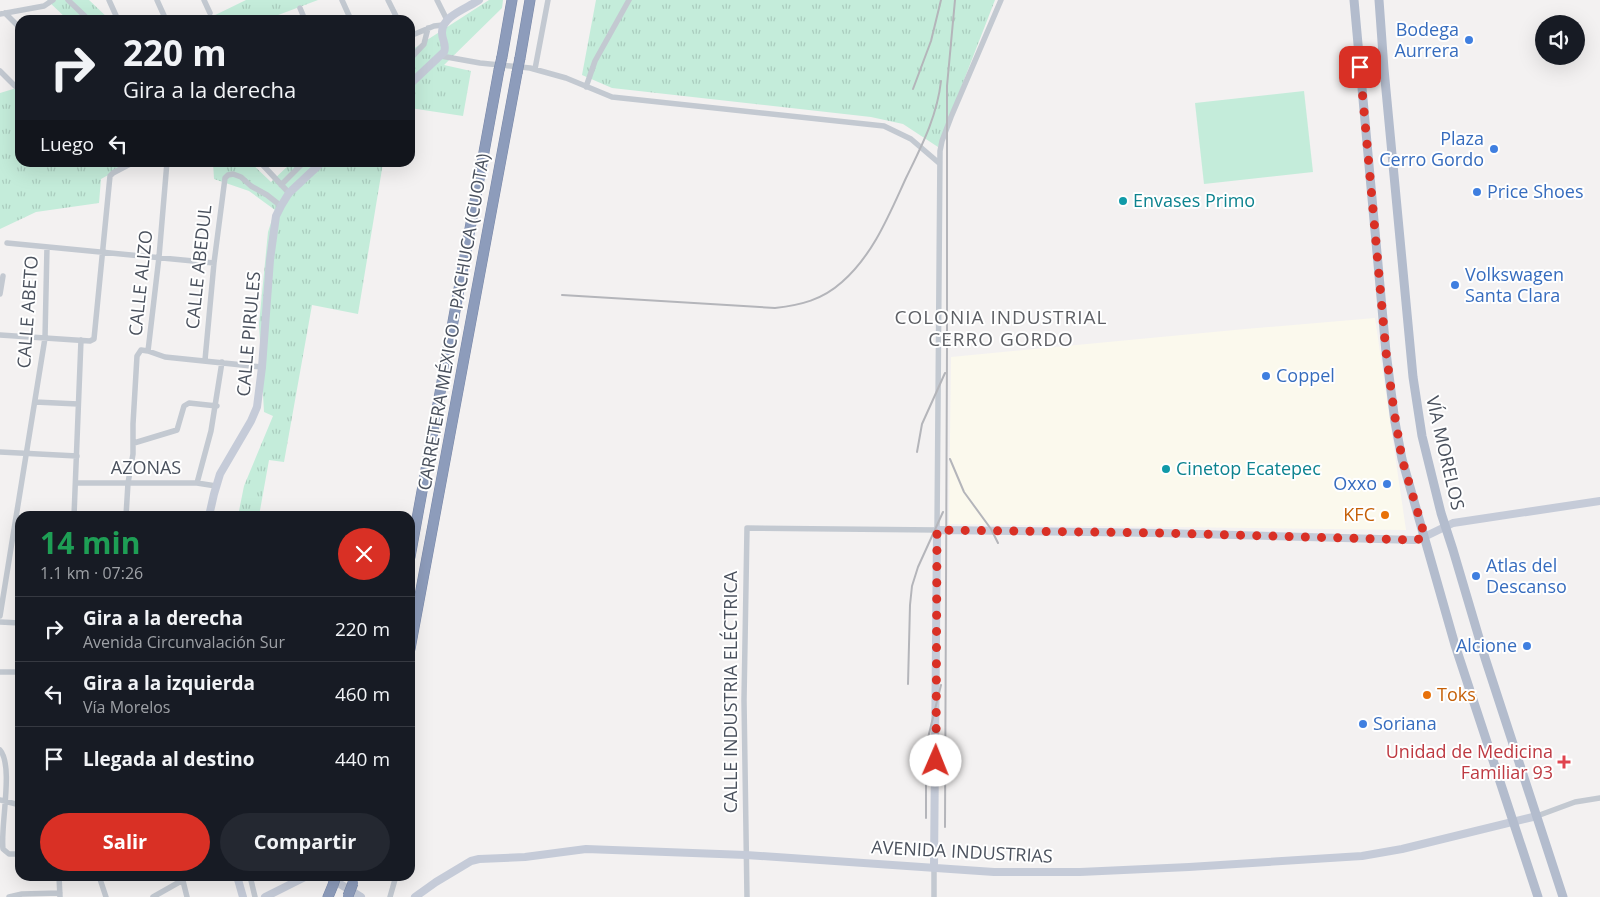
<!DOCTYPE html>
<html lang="es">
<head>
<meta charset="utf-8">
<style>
  body { margin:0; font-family:"Open Sans",sans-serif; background:#242831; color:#f1f3f6; height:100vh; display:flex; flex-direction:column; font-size:19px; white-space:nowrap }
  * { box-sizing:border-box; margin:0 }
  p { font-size:16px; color:#9ea1a6 }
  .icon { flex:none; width:28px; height:28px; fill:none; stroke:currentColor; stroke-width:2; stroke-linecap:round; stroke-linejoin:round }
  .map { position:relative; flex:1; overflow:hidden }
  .drawer { position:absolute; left:15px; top:511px; width:400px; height:370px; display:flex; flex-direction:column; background:#171b24; border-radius:15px; box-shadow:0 5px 20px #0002 }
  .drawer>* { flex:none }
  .banner { position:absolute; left:15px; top:15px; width:400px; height:152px; border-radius:15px; box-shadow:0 5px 20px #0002; background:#171b24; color:#f1f3f6; overflow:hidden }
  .controls { position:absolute; left:1535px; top:15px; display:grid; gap:10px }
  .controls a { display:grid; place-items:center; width:50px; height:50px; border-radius:50%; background:#171b24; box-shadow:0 5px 20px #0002; font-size:25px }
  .pin { position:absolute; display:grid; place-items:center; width:42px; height:42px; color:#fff; margin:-21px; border-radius:10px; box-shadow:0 2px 8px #0006 }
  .me { position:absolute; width:55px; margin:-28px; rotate:1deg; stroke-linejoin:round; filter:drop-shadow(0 0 4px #0008) }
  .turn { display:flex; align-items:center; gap:18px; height:105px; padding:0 25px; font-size:22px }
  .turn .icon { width:65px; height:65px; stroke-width:2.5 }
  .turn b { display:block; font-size:35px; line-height:42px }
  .then { display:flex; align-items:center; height:48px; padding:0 25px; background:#0003; gap:10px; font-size:19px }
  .round { display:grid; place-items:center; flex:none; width:52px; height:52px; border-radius:26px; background:#242831 }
  .headline { display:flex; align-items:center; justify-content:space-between; height:85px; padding:0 25px }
  h1 { font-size:30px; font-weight:700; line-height:38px; color:#1e9e55 }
  .cta { display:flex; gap:10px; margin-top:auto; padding:10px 25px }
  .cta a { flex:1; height:58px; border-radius:30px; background:#d93025; color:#fff; font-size:20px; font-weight:700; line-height:58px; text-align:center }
  .cta a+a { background:#242831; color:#f1f3f6 }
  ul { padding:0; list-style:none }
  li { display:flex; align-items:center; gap:15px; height:65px; padding:0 25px; border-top:1px solid #363941 }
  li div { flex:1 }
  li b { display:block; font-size:19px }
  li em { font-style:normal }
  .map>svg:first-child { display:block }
  .commercial { fill:#fbf9ed }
  .grass { fill:url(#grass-tufts) }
  .pitch { fill:#c4ecda }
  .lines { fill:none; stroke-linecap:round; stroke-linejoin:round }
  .highway-casing { stroke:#7887a7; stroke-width:11 }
  .street { stroke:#c3c9d1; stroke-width:5.5 }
  .secondary { stroke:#c5cbd8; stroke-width:8 }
  .primary { stroke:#b3bccd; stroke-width:9 }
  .highway { stroke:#8d9cbb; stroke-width:10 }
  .rail { stroke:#b4b5ba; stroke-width:2 }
  .highway-bridge-casing { stroke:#7887a7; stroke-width:11; stroke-linecap:butt }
  .highway-bridge { stroke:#8d9cbb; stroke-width:10 }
  .route { stroke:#d93025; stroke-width:9; stroke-dasharray:0 16.2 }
  .shop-dot { fill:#3f7fe0; stroke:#fff; stroke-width:2 }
  .culture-dot { fill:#0f9aa8; stroke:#fff; stroke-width:2 }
  .food-dot { fill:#e8710a; stroke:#fff; stroke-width:2 }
  .health-dot { fill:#e0444e; stroke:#fff; stroke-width:2 }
  .labels { text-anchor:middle; stroke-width:4; stroke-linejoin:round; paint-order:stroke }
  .shop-label { font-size:18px; fill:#366cbe; stroke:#fff; text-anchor:start }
  .culture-label { font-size:18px; fill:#0d838f; stroke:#fff; text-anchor:start }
  .street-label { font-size:18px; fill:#4a515d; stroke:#fff }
  .food-label { font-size:18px; fill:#c56008; stroke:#fff; text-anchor:end }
  .health-label { font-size:18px; fill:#be3a42; stroke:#fff; text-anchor:end }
  .neighbourhood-label { font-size:19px; letter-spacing:1px; fill:#5e6065; stroke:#fff }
</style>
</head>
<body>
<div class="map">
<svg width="1600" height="897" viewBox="0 0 1600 897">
  <defs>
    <pattern id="grass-tufts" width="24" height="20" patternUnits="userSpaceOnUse" patternTransform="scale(1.25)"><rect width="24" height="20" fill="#c4ecda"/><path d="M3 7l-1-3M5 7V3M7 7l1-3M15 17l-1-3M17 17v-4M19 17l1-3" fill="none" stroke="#aaccbe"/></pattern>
  </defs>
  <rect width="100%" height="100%" fill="#f3f1f1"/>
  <!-- commercial -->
  <path class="commercial" d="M1375,318l31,212 -457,-6 2,-167 294,-28z"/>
  <!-- grass -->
  <path class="grass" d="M47,0h42l21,20h-42z
    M246,0h72l-53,20h-58v-1z
    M489,0h14l-1,8 -58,57 27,6 -8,45 -53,-8v-57z
    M596,0h399l-57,147 -35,-23 -32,-7 -259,-29 -30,-13z
    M20,87v75l110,1 -29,16 -2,24 -63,9 -36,17v-136z
    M213,163h38l20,19 20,-19h92l-25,151 -46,-9 -28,157 -15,-2 -10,56h-21l6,-30 29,-70 -9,-4 -5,-88 9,-92 7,-22 -26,-19 -35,-12z"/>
  <!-- pitch -->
  <path class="pitch" d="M1304,91l9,81 -109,12 -9,-81z"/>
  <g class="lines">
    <defs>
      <path id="highway" d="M502,57l10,-57
        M520,58l10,-58
        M410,557l89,-487
        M410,649l107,-576
        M328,897l5,-12"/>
    </defs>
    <!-- highway casing -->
    <use href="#highway" class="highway-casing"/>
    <!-- street -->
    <path class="street" d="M68,0l21,20
      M109,0l9,20
      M157,0l9,20
      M204,0l6,13
      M342,0l9,20
      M388,0l10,20
      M437,0l10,20
      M300,8l5,12
      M5,13l15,15
      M0,14l44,-8 9,-6
      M410,36l24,-10 9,-1
      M441,56l39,7 50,5 36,10 46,19 272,29 27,13 28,24
      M410,59l14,-15 4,-16
      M535,69l13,-69
      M0,71l15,15
      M586,87l9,-26 34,-61
      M260,162l29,31
      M281,185l23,-23
      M7,243l207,20
      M0,294l3,-18
      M0,335l90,6 4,-2 16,-163 3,-3 21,-11
      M148,351l17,6 97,10
      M205,360l9,-97 11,-85 3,-3 5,-1 8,3 10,9 16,9 14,11
      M35,402l43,2
      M134,443l43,-13 7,-24 5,-3 28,3
      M0,452l77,4
      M76,483h121l19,3
      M197,483l14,-52 11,-69
      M74,516l7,-176
      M126,516l2,-33 5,-29v-30l4,-68 4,-6 7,1 11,-94 8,-95
      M0,616l45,-278 2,-91
      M0,622l20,1
      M0,672h20
      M0,750c14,16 0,77 3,99l6,5h11
      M0,800l20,5
      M1537,816l38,-14 25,-4
      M934,867v30
      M59,876l1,21
      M99,876l7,21
      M250,876l5,21
      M182,877l5,20
      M9,897l13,-3 38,-1
      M153,897l30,-17
      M390,897l6,-21
      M747,897l-3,-197 3,-172 190,2 3,-379 2,-10 9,-24 50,-117"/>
    <!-- secondary -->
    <path class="secondary" d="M410,84l34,-32c3,-7 -2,-12 -2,-19 -1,-17 26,-25 37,-33
      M209,516l5,-22 6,-20 31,-53 6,-14 5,-40 8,-107 6,-44 5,-10 8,-13 33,-31
      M934,867l3,-337 224,3 254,7 7,-2 31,-15 147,-22
      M237,876l6,21
      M327,876l34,21
      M265,897l42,-21
      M415,897l21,-15 35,-21 8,-2 46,-2 61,-8 160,6 248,17h86l109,-5 173,-11 40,-7 135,-33"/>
    <!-- primary -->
    <path class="primary" d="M1354,0l32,352 9,70 7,37 53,186 83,252
      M1379,0l5,69 29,308 9,59 19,77 12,37 32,108 78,239"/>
    <!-- highway -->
    <use href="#highway" class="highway"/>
    <!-- rail -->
    <path class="rail" d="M913,89l18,-48 10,-41
      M562,295l213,13c26,-3 47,-8 67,-26 31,-27 47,-67 64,-104 15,-31 31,-61 35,-97
      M917,452l5,-28 23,-51
      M950,459l14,33 27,37 7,14
      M908,684l2,-79 2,-19 6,-19 25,-55
      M926,818v-72l15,-61
      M945,827l2,-479v-262l8,-86"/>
    <defs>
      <path id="highway-bridge" d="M499,70l3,-13
        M517,73l3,-15
        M333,885l3,-9
        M348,896l5,-13"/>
    </defs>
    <!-- highway-bridge casing -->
    <use href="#highway-bridge" class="highway-bridge-casing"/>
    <!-- highway-bridge -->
    <use href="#highway-bridge" class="highway-bridge"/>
  </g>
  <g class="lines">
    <!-- route -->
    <path class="route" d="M936,761l1,-231 224,3 255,7 9,-3 -23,-78 -8,-48 -8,-59 -26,-285"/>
  </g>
  <!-- markers -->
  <g class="shop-dot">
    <circle cx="1469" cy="40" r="5"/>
    <circle cx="1494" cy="149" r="5"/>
    <circle cx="1477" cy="192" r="5"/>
    <circle cx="1455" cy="285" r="5"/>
    <circle cx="1266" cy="376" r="5"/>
    <circle cx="1387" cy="484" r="5"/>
    <circle cx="1476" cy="576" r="5"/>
    <circle cx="1527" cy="646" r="5"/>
    <circle cx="1363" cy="724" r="5"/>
  </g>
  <g class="culture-dot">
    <circle cx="1123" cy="201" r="5"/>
    <circle cx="1166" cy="469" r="5"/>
  </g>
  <g class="food-dot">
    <circle cx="1385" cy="515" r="5"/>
    <circle cx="1427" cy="695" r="5"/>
  </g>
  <path class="health-dot" d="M1561.5 754.5h5v5h5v5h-5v5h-5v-5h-5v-5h5z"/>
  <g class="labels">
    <!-- shop labels -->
    <g class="shop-label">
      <text x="1459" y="36" text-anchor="end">Bodega<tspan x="1459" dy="21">Aurrera</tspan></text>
      <text x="1484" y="145" text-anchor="end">Plaza<tspan x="1484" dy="21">Cerro Gordo</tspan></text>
      <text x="1487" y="198">Price Shoes</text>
      <text x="1465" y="281">Volkswagen<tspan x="1465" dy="21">Santa Clara</tspan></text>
      <text x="1276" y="382">Coppel</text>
      <text x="1377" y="490" text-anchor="end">Oxxo</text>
      <text x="1486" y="572">Atlas del<tspan x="1486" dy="21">Descanso</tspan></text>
      <text x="1517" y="652" text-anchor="end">Alcione</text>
      <text x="1373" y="730">Soriana</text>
    </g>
    <!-- culture labels -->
    <g class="culture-label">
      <text x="1133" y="207">Envases Primo</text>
      <text x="1176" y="475">Cinetop Ecatepec</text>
    </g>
    <!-- street labels -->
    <g class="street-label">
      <text transform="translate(199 267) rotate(-84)" y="6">CALLE ABEDUL</text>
      <text transform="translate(141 283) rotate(-84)" y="6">CALLE ALIZO</text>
      <text transform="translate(28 312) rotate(-86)" y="6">CALLE ABETO</text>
      <text transform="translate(454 322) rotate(-80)" y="6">CARRETERA MÉXICO - PACHUCA (CUOTA)</text>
      <text transform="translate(249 334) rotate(-85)" y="6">CALLE PIRULES</text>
      <text transform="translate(1445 453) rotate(77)" y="6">VÍA MORELOS</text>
      <text x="146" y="474">AZONAS</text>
      <text transform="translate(731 692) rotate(-90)" y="6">CALLE INDUSTRIA ELÉCTRICA</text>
      <text transform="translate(962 852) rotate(3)" y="6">AVENIDA INDUSTRIAS</text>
    </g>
    <!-- food labels -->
    <g class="food-label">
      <text x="1375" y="521">KFC</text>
      <text x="1437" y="701" text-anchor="start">Toks</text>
    </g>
    <!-- health labels -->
    <g class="health-label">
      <text x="1553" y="758">Unidad de Medicina<tspan x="1553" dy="21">Familiar 93</tspan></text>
    </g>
    <!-- neighbourhood labels -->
    <g class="neighbourhood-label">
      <text x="1001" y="324">COLONIA INDUSTRIAL<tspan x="1001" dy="22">CERRO GORDO</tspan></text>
    </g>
  </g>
</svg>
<div class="controls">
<a><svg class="icon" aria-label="sound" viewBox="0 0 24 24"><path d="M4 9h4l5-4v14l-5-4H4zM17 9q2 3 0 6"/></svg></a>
</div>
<div class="pin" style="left:1360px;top:67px;background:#d93025"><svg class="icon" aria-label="arrive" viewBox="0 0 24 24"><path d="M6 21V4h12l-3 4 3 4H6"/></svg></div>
<svg class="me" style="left:936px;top:761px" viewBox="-20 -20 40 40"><circle r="19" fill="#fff"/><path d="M0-13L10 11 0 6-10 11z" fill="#d93025"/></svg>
<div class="banner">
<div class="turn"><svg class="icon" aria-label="right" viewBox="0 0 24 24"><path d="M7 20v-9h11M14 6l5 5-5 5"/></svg><div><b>220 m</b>Gira a la derecha</div></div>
<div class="then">Luego<svg class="icon" aria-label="left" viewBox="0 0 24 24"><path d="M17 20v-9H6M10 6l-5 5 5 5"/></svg></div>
</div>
<section class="drawer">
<div class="headline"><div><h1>14 min</h1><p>1.1 km · 07:26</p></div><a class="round" style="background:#d93025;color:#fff"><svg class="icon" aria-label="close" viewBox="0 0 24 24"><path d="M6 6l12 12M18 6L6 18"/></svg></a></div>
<ul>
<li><svg class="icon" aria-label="right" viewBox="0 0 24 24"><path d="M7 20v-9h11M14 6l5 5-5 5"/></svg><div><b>Gira a la derecha</b><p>Avenida Circunvalación Sur</p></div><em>220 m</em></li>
<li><svg class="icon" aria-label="left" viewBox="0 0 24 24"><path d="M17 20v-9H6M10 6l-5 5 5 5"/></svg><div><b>Gira a la izquierda</b><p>Vía Morelos</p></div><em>460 m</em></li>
<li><svg class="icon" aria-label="arrive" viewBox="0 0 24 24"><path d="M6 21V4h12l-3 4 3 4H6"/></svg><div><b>Llegada al destino</b></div><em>440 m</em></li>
</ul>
<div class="cta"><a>Salir</a><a>Compartir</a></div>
</section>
</div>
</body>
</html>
